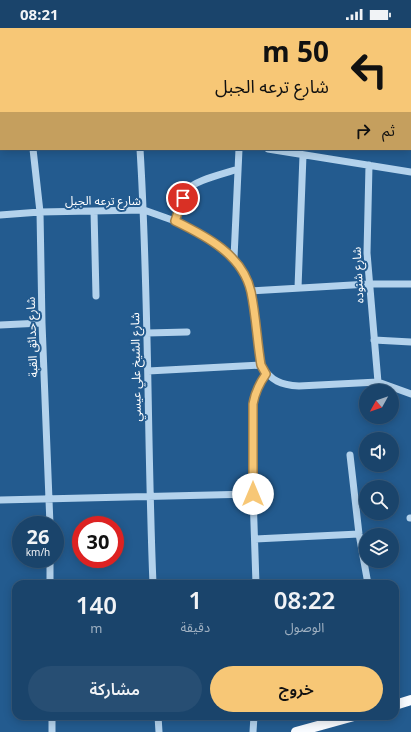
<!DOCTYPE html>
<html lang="ar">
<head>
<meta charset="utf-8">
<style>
  body { margin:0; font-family:"Noto Sans","Noto Sans Arabic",sans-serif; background:#274e73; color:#f1f3f6; direction:rtl; height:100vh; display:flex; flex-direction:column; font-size:15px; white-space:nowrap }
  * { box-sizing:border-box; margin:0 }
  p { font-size:13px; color:#9fb0c1 }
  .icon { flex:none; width:22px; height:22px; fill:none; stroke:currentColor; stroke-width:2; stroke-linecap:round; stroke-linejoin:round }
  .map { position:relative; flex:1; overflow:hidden; direction:ltr }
  .details { position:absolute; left:12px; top:552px; width:387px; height:140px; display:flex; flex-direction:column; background:#1a446b; border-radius:12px; box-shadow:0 2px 10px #0003,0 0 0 1px #385c7e; direction:rtl }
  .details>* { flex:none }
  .guide { position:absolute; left:0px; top:0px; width:411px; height:122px; box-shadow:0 2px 10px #0003,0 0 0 1px #385c7e; direction:rtl; background:#f7c776; color:#111; overflow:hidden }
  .needle { width:26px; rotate:230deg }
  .controls { position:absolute; left:359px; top:356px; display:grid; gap:8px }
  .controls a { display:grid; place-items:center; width:40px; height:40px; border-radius:50%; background:#1a446b; box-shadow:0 2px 10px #0003,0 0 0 1px #385c7e; font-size:20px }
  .speed { position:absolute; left:12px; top:488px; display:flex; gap:8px; font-size:20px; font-weight:700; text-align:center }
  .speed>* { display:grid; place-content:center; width:52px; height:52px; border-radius:50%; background:#1a446b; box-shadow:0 2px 10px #0003,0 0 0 1px #385c7e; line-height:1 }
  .speed small { font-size:10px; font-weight:400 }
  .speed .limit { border:6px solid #d22; background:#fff; color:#111 }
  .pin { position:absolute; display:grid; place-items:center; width:34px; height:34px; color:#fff; margin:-17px; border:2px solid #fff; border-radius:50%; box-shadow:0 1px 4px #0007 }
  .me { position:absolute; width:44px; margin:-22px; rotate:0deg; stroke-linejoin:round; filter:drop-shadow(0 0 3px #0008) }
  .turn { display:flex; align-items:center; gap:14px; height:84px; padding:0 16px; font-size:18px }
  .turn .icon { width:52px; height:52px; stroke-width:2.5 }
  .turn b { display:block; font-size:28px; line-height:34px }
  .then { display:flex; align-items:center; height:38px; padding:0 16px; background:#0003; gap:8px; font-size:15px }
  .eta { display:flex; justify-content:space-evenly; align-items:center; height:68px; text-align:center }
  .eta b { font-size:24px; font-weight:600; line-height:28px }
  .cta { display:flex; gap:8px; margin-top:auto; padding:8px 16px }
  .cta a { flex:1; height:46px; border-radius:24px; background:#f7c776; color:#111; font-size:16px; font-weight:600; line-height:46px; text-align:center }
  .cta a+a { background:#274e73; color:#f1f3f6 }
  .status { display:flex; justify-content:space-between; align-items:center; height:28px; padding:0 20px; background:#1a446b; direction:ltr }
  .status svg { height:11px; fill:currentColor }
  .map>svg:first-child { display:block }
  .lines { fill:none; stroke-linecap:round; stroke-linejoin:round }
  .minor { stroke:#b3d2ec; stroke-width:7 }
  .major { stroke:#f8fbff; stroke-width:10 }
  .rail { stroke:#fff; stroke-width:3; stroke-dasharray:7 3; stroke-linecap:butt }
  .route-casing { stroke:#a1814d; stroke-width:10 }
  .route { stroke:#f7c776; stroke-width:7 }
  .labels { text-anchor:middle; stroke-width:4; stroke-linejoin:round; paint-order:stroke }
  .street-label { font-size:12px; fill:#fff; stroke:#235b8f }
</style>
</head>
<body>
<div class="status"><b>08:21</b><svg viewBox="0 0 49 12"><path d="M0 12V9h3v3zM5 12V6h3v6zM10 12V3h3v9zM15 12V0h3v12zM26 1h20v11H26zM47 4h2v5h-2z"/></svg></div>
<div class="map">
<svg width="411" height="704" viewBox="0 0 411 704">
  <rect width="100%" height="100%" fill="#235b8f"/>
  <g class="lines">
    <!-- minor -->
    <path class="minor" d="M6,0v1
      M23,0v1
      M133,0v1
      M245,1v-1
      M0,88h1
      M33,121l7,63 2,111 8,202
      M140,121c9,145 7,290 13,435
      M268,121l143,23
      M369,137l-2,88 11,129
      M94,183l2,85
      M0,187l40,-3 104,-2 31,11 17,8 24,15 18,14 10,16 7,17 10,74c10,16 20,20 38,21l79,-4 33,12
      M175,193c3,-9 5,-22 11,-30 8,-11 38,-17 52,-22
      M234,230l5,-109
      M298,260l5,-133
      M251,263l118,-7h42
      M0,297l42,-2
      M147,305l40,-1
      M374,312l37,2
      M148,343l113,-6
      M350,427l9,79 9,50
      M0,472l253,-6
      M410,490h1
      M255,511l104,-5
      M50,531v25
      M256,556l-3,-90v-90c2,-12 6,-20 14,-30
      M52,688v16
      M158,688l1,16
      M253,704l1,-16"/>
    <!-- major -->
    <path class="major" d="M253,0l5,1
      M410,42h1
      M395,677l16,-5
      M296,704l58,-16"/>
    <!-- rail -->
    <path class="rail" d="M364,0l3,1
      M400,0l3,1
      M410,3l1,1
      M410,16h1"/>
  </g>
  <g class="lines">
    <defs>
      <path id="route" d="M183,170l-8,23c31,15 68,34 76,71 5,24 6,49 10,73l5,9c-7,10 -11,18 -13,30v90"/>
    </defs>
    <!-- route casing -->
    <use href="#route" class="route-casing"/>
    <!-- route -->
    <use href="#route" class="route"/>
  </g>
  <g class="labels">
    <!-- street labels -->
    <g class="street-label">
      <text x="103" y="177">شارع ترعه الجبل</text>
      <text transform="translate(358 247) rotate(-93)" y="4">شارع شنوده</text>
      <text transform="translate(32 309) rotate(-92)" y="4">شارع حدائق القبة</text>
      <text transform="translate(136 339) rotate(-91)" y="4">شارع الشيخ علي عيسي</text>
    </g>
  </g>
</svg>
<div class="controls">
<a><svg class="needle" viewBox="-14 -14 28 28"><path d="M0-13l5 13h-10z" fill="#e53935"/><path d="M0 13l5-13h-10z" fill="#9fb0c1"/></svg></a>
<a><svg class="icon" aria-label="sound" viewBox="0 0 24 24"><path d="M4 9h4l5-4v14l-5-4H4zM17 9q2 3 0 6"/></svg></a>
<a><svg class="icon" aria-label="search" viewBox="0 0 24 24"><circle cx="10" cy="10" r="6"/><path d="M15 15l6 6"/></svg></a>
<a><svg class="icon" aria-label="layers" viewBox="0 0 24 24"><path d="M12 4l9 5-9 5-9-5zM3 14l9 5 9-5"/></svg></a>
</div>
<div class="speed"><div>26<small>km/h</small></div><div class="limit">30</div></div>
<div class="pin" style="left:183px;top:170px;background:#d93025"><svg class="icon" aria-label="arrive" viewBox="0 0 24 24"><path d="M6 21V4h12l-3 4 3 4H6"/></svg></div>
<svg class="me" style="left:253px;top:466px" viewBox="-20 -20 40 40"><circle r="19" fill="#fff"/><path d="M0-13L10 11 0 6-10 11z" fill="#f7c776"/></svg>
<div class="guide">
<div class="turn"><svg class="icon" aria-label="left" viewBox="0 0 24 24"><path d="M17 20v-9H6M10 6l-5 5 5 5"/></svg><div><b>50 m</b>شارع ترعه الجبل</div></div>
<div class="then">ثم<svg class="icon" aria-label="right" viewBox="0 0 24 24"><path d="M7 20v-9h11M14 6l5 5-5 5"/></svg></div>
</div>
<section class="details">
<div class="eta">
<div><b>08:22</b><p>الوصول</p></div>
<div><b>1</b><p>دقيقة</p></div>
<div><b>140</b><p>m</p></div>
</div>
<div class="cta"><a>خروج</a><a>مشاركة</a></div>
</section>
</div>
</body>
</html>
